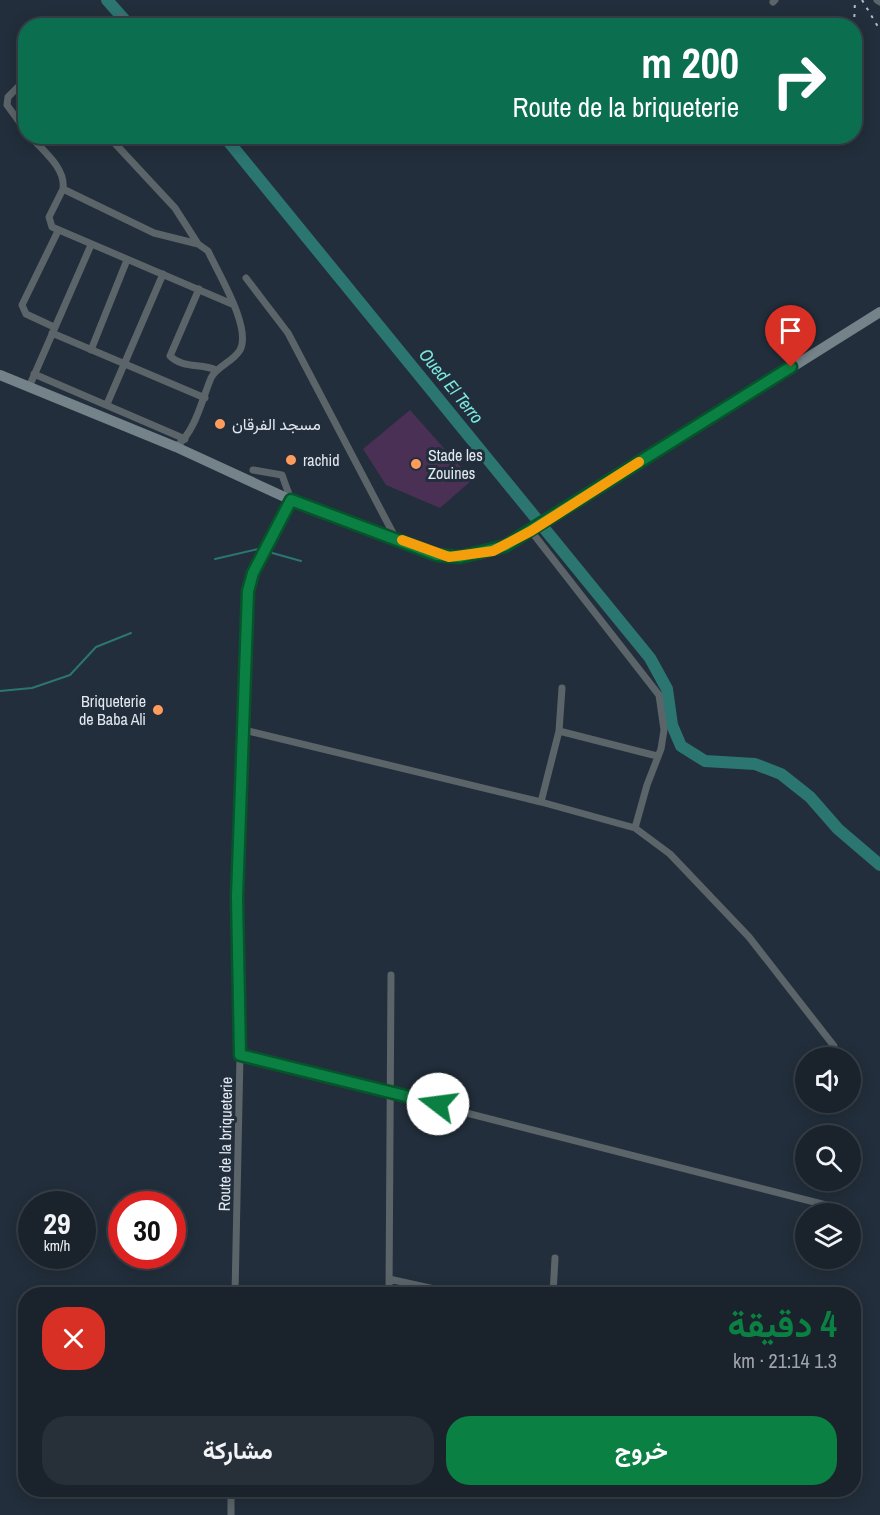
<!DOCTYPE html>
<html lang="ar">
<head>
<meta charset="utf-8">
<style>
  body { margin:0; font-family:"Archivo Narrow",Vazirmatn,sans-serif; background:#272f38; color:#f1f3f6; direction:rtl; height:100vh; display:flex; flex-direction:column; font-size:22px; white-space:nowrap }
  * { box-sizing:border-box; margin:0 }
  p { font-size:20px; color:#9fa4a9 }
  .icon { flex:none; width:33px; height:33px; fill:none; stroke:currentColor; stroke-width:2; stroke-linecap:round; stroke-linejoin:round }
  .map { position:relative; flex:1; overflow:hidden; direction:ltr }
  .side { position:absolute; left:18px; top:1287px; width:843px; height:210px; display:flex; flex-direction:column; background:#1a222c; border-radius:24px; box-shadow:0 3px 15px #0003,0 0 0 2px #383f48; direction:rtl }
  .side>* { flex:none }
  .banner { position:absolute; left:18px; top:18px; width:844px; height:126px; border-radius:24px; box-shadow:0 3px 15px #0003,0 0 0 2px #383f48; direction:rtl; background:#0b6e4f; color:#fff; overflow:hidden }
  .tools { position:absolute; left:795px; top:1047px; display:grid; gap:12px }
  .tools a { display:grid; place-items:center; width:66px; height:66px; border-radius:50%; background:#1a222c; box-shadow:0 3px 15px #0003,0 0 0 2px #383f48; font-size:30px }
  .speed { position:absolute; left:18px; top:1191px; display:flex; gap:12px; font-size:30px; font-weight:700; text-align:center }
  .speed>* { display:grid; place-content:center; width:78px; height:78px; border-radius:50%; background:#1a222c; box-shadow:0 3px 15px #0003,0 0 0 2px #383f48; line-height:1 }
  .speed small { font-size:15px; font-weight:400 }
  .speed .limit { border:9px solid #d22; background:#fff; color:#111 }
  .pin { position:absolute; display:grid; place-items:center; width:51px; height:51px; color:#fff; margin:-62px -26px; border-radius:50% 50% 50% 0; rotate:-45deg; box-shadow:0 0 6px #0007 }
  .pin .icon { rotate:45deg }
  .me { position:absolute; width:66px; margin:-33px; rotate:285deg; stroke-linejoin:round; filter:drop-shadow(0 0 4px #0008) }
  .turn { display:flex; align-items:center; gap:21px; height:126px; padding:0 24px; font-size:27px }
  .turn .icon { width:78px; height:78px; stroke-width:2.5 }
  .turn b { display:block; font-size:42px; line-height:51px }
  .round { display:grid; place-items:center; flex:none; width:63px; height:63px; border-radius:24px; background:#272f38 }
  .head { display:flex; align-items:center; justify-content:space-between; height:102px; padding:0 24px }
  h1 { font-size:36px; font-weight:700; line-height:45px; color:#0b8043 }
  .action { display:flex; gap:12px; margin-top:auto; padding:12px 24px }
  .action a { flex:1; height:69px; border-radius:24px; background:#0b8043; color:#fff; font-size:24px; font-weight:700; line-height:69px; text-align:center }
  .action a+a { background:#272f38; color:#f1f3f6 }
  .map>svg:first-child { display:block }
  .green { fill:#4a3054 }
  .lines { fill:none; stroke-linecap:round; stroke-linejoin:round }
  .stream { stroke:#2c7671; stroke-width:2 }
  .river { stroke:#2c7671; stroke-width:12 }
  .street { stroke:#5b6468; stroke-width:7 }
  .secondary { stroke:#748389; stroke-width:10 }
  .rail { stroke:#b3bcc6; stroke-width:2; stroke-dasharray:3 6; stroke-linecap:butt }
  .route-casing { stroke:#07532c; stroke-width:15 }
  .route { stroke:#0b8043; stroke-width:10 }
  .slow { stroke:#f59e0b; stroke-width:10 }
  .poi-dot { fill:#ff9b5b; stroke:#222e3b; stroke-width:2 }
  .labels { text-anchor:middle; stroke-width:6; stroke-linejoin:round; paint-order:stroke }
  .poi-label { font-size:16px; fill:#e1e8f1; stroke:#222e3b; text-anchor:start }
  .street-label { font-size:16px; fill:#e1e8f1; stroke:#222e3b }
  .water-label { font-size:18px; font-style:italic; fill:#7ae8df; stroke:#222e3b }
</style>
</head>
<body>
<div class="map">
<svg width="880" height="1515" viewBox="0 0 880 1515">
  <rect width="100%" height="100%" fill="#222e3b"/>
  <!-- green -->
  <path class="green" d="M410,410l62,70 -32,28 -54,-23 -23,-36z"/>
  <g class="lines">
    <!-- stream -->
    <path class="stream" d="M215,559l43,-10 43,12
      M0,691l32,-3 38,-13 26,-28 35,-14"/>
    <!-- river -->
    <path class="river" d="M107,0l23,26
      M224,136l426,522 17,31 5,36 9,21 24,15 50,3 26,10 29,23 28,32 42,36"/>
    <!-- street -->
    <path class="street" d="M877,0l3,2
      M773,2l2,-2
      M113,26l8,-9
      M26,79l-18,18 -1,8 19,26
      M30,136c13,15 36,32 33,53l91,44 44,11
      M108,136l67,72 23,36 10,7c10,22 44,77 32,99 -7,12 -23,16 -29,28 -10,24 -15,52 -35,69
      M63,189l-14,28 3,10 180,77
      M246,278l42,55 107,204
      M199,289l-29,67c13,13 31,7 46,14
      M54,327l-28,-13 -4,-9 36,-74
      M52,333l153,65
      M91,350l36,-90
      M34,374l151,65
      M29,387l62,-142
      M107,404l56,-130
      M531,531l128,164 5,35 -3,19 -14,36 -12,43
      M244,730l297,72 94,26 35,26 79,83 85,109 1,12
      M559,731l98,25
      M541,802l18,-71 3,-43
      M240,1055l590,151
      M389,1279l68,15
      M235,1294l5,-239 -3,-158 11,-306 5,-18 38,-73 -9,-25 -29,-5
      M389,1294l2,-319
      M553,1294l2,-36
      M231,1515v-25"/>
    <!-- secondary -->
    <path class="secondary" d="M0,375l176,72 115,53 146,55c27,5 54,-1 78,-14l365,-229"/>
    <!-- rail -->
    <path class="rail" d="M862,0l18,30
      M854,26l1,-26"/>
  </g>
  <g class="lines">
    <defs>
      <path id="route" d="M438,1104l-198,-49 -3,-158 11,-306 5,-18 38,-73 146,55 23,2 45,-11 286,-179"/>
    </defs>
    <!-- route casing -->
    <use href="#route" class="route-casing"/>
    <!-- route -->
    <use href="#route" class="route"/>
    <!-- slow -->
    <path class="slow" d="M402,540l47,17 44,-6 38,-20 108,-69"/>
  </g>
  <!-- markers -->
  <g class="poi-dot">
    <circle cx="220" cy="424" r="6"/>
    <circle cx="291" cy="460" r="6"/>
    <circle cx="416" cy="464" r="6"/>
    <circle cx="158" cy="710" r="6"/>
  </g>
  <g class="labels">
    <!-- poi labels -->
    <g class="poi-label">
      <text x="232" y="430">مسجد الفرقان</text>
      <text x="428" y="461">Stade les<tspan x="428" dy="18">Zouines</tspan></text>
      <text x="303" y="466">rachid</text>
      <text x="146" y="707" text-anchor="end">Briqueterie<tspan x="146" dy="18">de Baba Ali</tspan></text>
    </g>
    <!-- street labels -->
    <g class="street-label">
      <text transform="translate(225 1144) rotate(-89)" y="6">Route de la briqueterie</text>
    </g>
    <!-- water labels -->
    <g class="water-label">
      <text transform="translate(451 386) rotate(51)" y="6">Oued El Terro</text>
    </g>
  </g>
</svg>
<div class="tools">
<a><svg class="icon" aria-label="sound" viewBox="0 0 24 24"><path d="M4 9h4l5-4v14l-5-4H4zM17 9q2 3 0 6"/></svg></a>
<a><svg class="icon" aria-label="search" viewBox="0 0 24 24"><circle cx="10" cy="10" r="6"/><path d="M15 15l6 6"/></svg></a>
<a><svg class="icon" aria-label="layers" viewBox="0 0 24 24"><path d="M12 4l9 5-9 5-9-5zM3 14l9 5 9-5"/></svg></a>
</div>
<div class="speed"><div>29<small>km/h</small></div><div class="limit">30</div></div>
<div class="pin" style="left:791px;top:367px;background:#d93025"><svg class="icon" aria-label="arrive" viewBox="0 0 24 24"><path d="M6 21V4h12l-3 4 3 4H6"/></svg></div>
<svg class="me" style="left:438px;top:1104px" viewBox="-20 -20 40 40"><circle r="19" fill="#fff"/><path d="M0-13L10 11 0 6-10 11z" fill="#0b8043"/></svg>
<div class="banner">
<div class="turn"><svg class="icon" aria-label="right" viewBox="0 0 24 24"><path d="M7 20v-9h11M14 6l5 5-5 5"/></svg><div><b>200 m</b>Route de la briqueterie</div></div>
</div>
<section class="side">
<div class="head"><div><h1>4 دقيقة</h1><p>1.3 km · 21:14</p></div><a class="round" style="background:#d93025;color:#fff"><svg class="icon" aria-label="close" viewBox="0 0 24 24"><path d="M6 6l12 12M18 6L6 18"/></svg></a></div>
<div class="action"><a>خروج</a><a>مشاركة</a></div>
</section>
</div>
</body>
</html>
